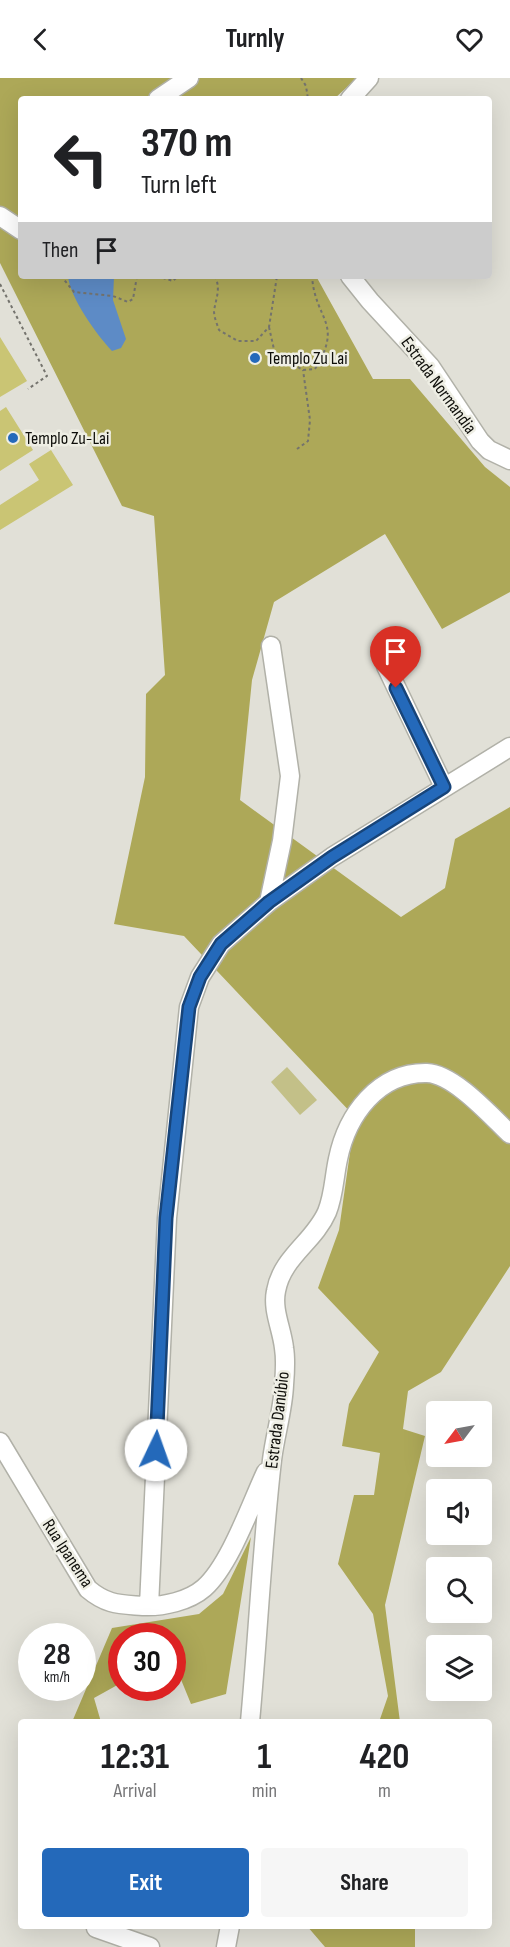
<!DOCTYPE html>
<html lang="en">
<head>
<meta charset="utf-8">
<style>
  body { margin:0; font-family:"Sofia Sans Condensed",sans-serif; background:#f6f6f6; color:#202124; height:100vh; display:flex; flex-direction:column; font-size:22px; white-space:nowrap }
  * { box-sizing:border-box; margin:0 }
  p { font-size:20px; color:#757577 }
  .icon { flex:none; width:33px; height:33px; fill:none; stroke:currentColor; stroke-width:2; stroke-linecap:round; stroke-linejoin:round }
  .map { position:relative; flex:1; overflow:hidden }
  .side { position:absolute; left:18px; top:1641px; width:474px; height:210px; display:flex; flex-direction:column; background:#fff; border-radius:6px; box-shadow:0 6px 24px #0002 }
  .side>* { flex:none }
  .hud { position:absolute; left:18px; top:18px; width:474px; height:183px; border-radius:6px; box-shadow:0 6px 24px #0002; background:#fff; color:#202124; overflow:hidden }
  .needle { width:39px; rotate:238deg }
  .buttons { position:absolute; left:426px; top:1323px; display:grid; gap:12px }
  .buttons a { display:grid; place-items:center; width:66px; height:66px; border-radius:6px; background:#fff; box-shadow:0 6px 24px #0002; font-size:30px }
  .speed { position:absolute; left:18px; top:1545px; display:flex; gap:12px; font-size:30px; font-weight:700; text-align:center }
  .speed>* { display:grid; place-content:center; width:78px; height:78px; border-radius:50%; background:#fff; box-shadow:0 6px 24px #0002; line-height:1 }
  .speed small { font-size:15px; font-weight:400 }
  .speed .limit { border:9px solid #d22; background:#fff; color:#111 }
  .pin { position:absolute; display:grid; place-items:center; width:51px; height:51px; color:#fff; margin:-62px -26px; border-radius:50% 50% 50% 0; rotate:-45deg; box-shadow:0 0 6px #0007 }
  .pin .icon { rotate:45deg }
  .me { position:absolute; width:66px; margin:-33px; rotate:3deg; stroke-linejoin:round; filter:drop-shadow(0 0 4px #0008) }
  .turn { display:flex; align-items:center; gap:21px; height:126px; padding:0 24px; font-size:27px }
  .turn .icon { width:78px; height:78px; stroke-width:2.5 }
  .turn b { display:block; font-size:42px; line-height:51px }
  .then { display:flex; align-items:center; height:57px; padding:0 24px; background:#0003; gap:12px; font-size:22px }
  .eta { display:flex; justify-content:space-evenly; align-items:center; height:102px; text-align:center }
  .eta b { font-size:36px; font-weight:700; line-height:42px }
  .primary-button { display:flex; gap:12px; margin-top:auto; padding:12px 24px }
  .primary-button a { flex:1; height:69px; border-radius:6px; background:#2469ba; color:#fff; font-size:24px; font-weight:700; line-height:69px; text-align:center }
  .primary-button a+a { background:#f6f6f6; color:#202124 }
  header { display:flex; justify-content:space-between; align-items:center; height:78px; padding:0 24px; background:#fff; font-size:27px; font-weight:700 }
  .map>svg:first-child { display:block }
  .green { fill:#c3c088 }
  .forest { fill:#ada858 }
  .water { fill:#5d8bc6 }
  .building { fill:#cac574 }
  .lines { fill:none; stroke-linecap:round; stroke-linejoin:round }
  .minor-casing { stroke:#b1b1a8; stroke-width:21 }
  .path { stroke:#74736d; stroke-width:2; stroke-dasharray:3 3; stroke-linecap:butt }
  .minor { stroke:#fff; stroke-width:18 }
  .route-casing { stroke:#174479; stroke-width:15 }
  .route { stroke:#2469ba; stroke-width:10 }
  .poi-dot { fill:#2469ba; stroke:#eeeee4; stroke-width:2 }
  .labels { text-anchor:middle; stroke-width:5; stroke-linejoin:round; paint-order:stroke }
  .poi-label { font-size:18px; fill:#0e0e0a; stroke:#eeeee4; text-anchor:start }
  .street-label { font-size:18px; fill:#0e0e0a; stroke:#eeeee4 }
</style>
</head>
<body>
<header><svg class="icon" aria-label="back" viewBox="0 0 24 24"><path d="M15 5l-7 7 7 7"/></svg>Turnly<svg class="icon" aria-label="heart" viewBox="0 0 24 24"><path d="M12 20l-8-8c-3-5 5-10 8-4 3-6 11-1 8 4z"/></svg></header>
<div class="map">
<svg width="510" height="1869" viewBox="0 0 510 1869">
  <rect width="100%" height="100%" fill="#e1e0d7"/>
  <!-- green -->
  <path class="green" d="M287,989l30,33 -17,15 -29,-33z"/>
  <!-- forest -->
  <path class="forest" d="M0,0h357l-23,21h-313v177h295l57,103h37l75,88 25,20v105l-68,37 -57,-95 -111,68 -22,78 -12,120 161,117 44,-29 10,-49 55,-32v459l-69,106 -33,19 -5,38 22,7 -40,169 15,117h-21l9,-26 -15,-82 -35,-50 16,-69h20l6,-42 -38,-7 7,-42 30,-52 -61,-64 21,-58 16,-113 -171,-181 -70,-12 31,-147 1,-83 19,-19 -11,-159 -32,-10 -122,-243z
    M251,1459l-25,157 -35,10 -18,-44 -1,-24h-50l-1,47 -27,15 7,24h-29l40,-94 87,-14 24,-20z
    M307,1848h108v21h-90z"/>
  <!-- water -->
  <path class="water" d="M68,198h46l-1,24 13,39 -5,9 -9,3c-15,-16 -42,-53 -44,-75z"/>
  <!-- building -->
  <path class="building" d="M0,259l27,44 -27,16z
    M6,329l27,43 -33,21v-60z
    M51,372l22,35 -73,45v-25l39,-25 -10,-16z"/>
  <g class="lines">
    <defs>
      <path id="minor" d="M158,21l31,-21
        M350,21l19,-21
        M0,138l21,14
        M350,198l20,25 60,65 50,75 9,9 21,10
        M386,588l58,121
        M269,824l13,-61 8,-65 -19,-130
        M0,1364l88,147c19,16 31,15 55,17 20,1 46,-5 61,-18 26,-23 47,-84 62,-116
        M149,1528l18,-388 22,-211 11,-30 21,-33 48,-42 63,-45 178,-110
        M250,1644c8,-87 12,-175 22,-262 3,-25 11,-50 12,-75 1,-12 2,-25 0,-37 -2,-19 -12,-38 -8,-57 6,-34 38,-49 51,-79 7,-17 7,-35 11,-53 9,-44 40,-87 89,-86 27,1 64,43 83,61
        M96,1850l54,19
        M226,1869l4,-21"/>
    </defs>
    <!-- minor casing -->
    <use href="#minor" class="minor-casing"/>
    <!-- path -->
    <path class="path" d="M301,0l5,8 2,13
      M61,198l13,16 39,4 15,6 5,-3 4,-23
      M157,198l16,5 5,-5
      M215,198c6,13 1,22 -1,35 0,6 3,13 5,19l19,11h18l13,-14 8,-51
      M0,206l47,92 -19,13
      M269,249l6,27 28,16 12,-1c29,-47 0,-48 -3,-93
      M297,371l11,-8 2,-21 -7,-50"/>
    <!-- minor -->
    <use href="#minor" class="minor"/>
  </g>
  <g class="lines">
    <defs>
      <path id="route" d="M156,1372l10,-232 23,-211 11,-30 21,-33 48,-42 63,-45 112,-70 -48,-99"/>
    </defs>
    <!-- route casing -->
    <use href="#route" class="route-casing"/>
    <!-- route -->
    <use href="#route" class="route"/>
  </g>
  <!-- markers -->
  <g class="poi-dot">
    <circle cx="255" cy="280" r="6"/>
    <circle cx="13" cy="360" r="6"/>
  </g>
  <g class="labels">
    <!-- poi labels -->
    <g class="poi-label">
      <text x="267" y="286">Templo Zu Lai</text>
      <text x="25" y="366">Templo Zu-Lai</text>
    </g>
    <!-- street labels -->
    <g class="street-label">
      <text transform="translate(439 307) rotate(54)" y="6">Estrada Normandia</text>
      <text transform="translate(277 1342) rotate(-83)" y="6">Estrada Danúbio</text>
      <text transform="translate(68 1475) rotate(57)" y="6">Rua Ipanema</text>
    </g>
  </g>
</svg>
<div class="buttons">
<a><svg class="needle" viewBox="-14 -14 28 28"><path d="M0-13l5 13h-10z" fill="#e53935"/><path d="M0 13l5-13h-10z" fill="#757577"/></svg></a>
<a><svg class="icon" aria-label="sound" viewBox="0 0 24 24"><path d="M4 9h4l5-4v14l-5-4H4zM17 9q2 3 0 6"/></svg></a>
<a><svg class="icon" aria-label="search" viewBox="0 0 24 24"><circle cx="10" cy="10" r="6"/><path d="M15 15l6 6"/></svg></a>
<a><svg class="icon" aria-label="layers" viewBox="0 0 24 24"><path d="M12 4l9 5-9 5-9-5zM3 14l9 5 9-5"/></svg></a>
</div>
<div class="speed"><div>28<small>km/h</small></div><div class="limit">30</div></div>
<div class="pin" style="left:396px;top:610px;background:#d93025"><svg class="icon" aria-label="arrive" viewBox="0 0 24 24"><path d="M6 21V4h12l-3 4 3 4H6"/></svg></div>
<svg class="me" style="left:156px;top:1372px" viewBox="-20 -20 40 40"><circle r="19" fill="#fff"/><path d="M0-13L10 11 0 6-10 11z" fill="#2469ba"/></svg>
<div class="hud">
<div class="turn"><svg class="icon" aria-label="left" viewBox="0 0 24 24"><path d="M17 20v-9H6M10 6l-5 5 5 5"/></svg><div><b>370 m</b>Turn left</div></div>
<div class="then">Then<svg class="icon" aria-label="arrive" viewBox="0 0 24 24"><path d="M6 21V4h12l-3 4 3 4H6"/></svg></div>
</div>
<section class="side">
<div class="eta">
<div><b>12:31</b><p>Arrival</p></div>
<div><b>1</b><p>min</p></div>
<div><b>420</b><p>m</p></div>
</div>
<div class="primary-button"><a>Exit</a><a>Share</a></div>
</section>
</div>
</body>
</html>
